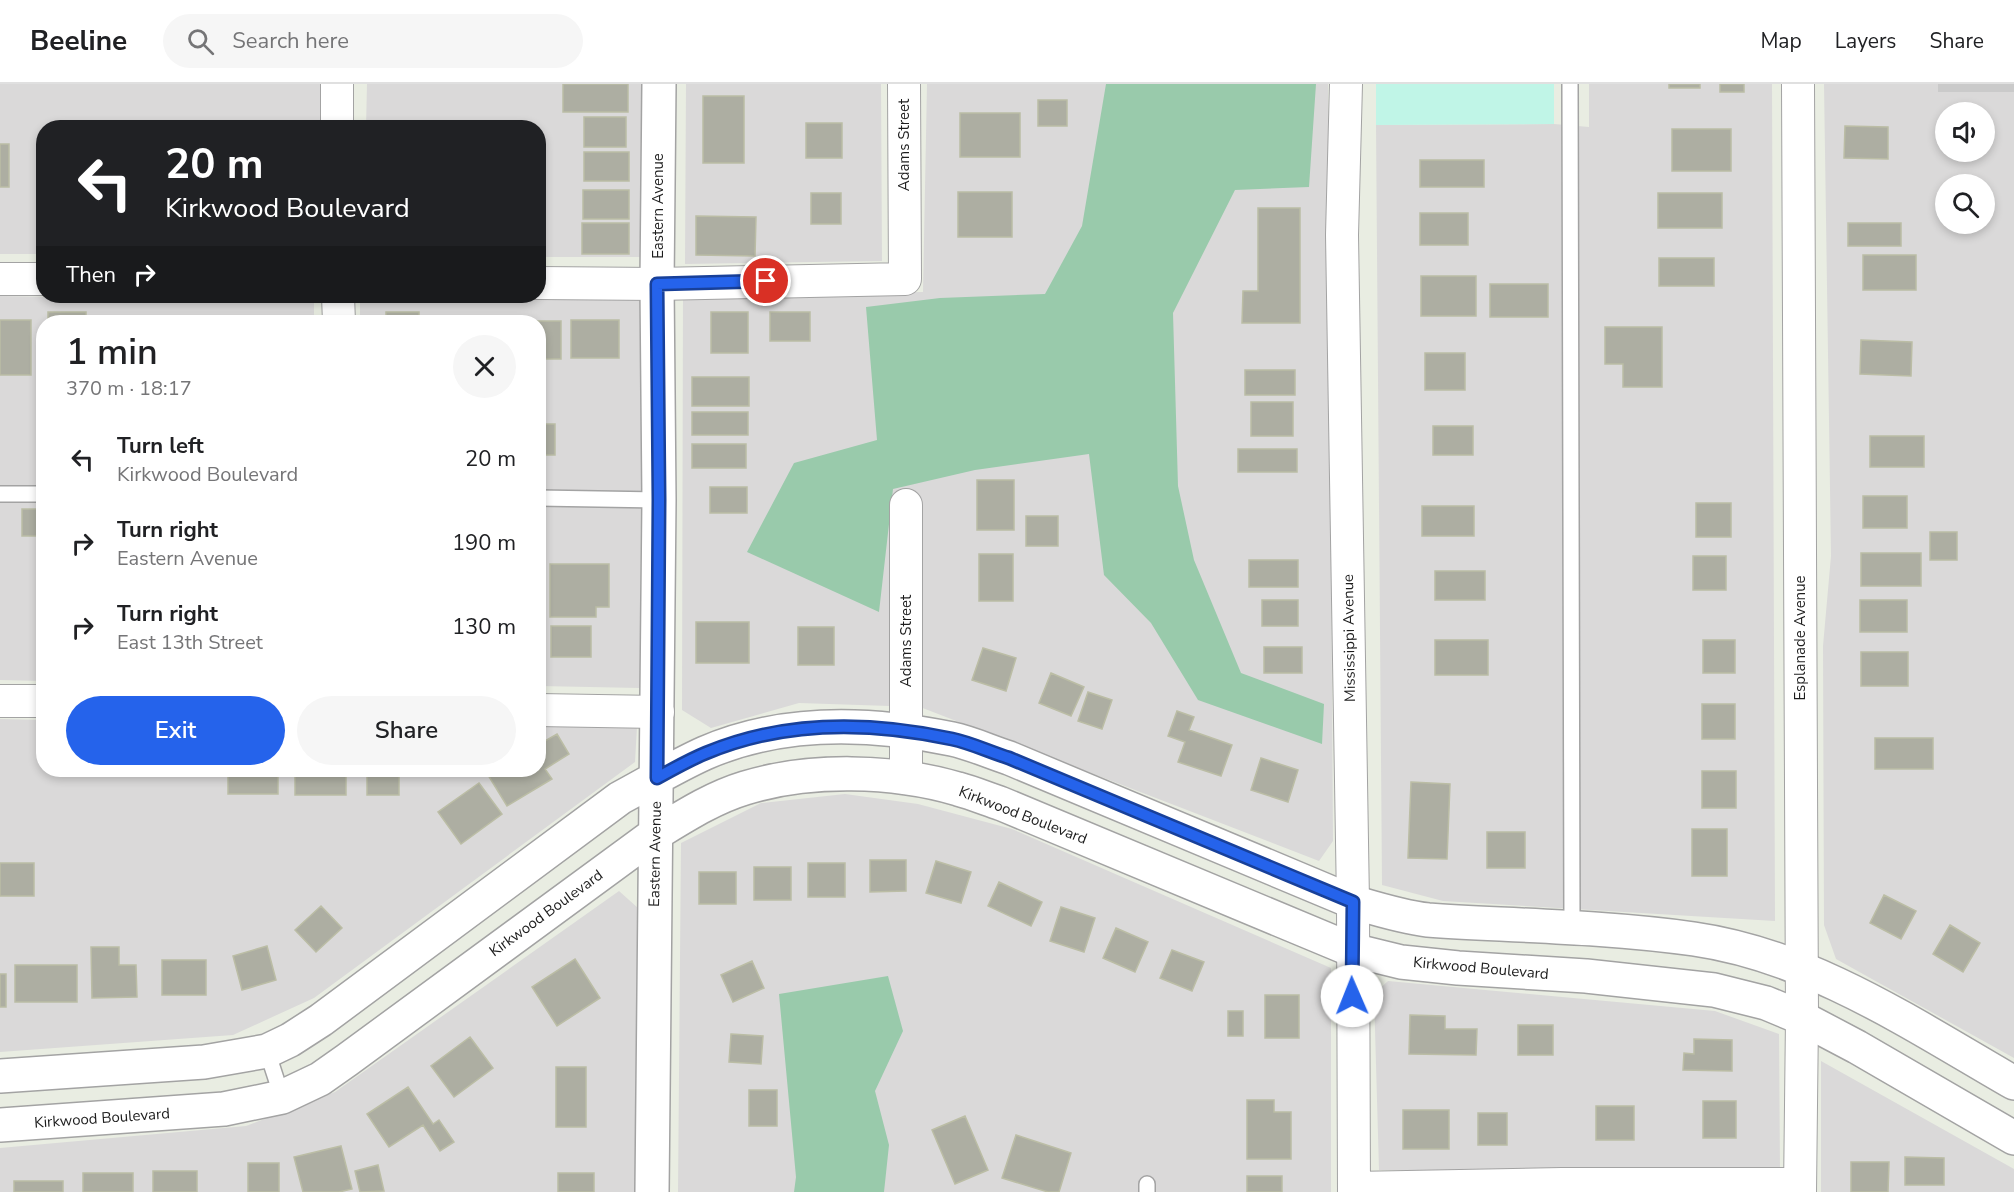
<!DOCTYPE html>
<html lang="en">
<head>
<meta charset="utf-8">
<style>
  body { margin:0; font-family:"Nunito Sans",sans-serif; background:#f6f6f6; color:#202124; height:100vh; display:flex; flex-direction:column; font-size:22px; white-space:nowrap }
  * { box-sizing:border-box; margin:0 }
  p { font-size:20px; color:#757577 }
  .icon { flex:none; width:33px; height:33px; fill:none; stroke:currentColor; stroke-width:2; stroke-linecap:round; stroke-linejoin:round }
  .map { position:relative; flex:1; overflow:hidden }
  .side { position:absolute; left:36px; top:231px; width:510px; height:462px; display:flex; flex-direction:column; background:#fff; border-radius:24px; box-shadow:0 3px 9px #0003 }
  .side>* { flex:none }
  .top-card { position:absolute; left:36px; top:36px; width:510px; height:183px; border-radius:24px; box-shadow:0 3px 9px #0003; background:#202124; color:#fff; overflow:hidden }
  .controls { position:absolute; left:1935px; top:18px; display:grid; gap:12px }
  .controls a { display:grid; place-items:center; width:60px; height:60px; border-radius:50%; background:#fff; box-shadow:0 3px 9px #0003; font-size:30px }
  .pin { position:absolute; display:grid; place-items:center; width:51px; height:51px; color:#fff; margin:-26px; border:3px solid #fff; border-radius:50%; box-shadow:0 2px 6px #0007 }
  .me { position:absolute; width:66px; margin:-33px; rotate:359deg; stroke-linejoin:round; filter:drop-shadow(0 0 4px #0008) }
  .turn { display:flex; align-items:center; gap:21px; height:126px; padding:0 30px; font-size:27px }
  .turn .icon { width:78px; height:78px; stroke-width:2.5 }
  .turn b { display:block; font-size:42px; line-height:51px }
  .then { display:flex; align-items:center; height:57px; padding:0 30px; background:#0003; gap:12px; font-size:22px }
  .round { display:grid; place-items:center; flex:none; width:63px; height:63px; border-radius:32px; background:#f6f6f6 }
  .overview { display:flex; align-items:center; justify-content:space-between; height:102px; padding:0 30px }
  h1 { font-size:36px; font-weight:600; line-height:45px }
  .primary-button { display:flex; gap:12px; margin-top:auto; padding:12px 30px }
  .primary-button a { flex:1; height:69px; border-radius:36px; background:#2563eb; color:#fff; font-size:24px; font-weight:600; line-height:69px; text-align:center }
  .primary-button a+a { background:#f6f6f6; color:#202124 }
  ul { padding:0; list-style:none }
  li { display:flex; align-items:center; gap:18px; height:84px; padding:0 30px }
  li div { flex:1 }
  li b { display:block; font-size:22px }
  li em { font-style:normal }
  header { display:flex; align-items:center; gap:36px; box-sizing:border-box; height:84px; padding:0 30px; background:#fff; border-bottom:2px solid #e0e0e0 }
  header strong { font-size:28px }
  nav { display:flex; gap:33px; margin-inline-start:auto; font-size:21px }
  .search { width:420px; height:54px; background:#f6f6f6; display:flex; align-items:center; gap:15px; box-sizing:border-box; padding:0 21px; border-radius:33px; color:#757577; font-size:22px }
  .map>svg:first-child { display:block }
  .residential { fill:#dad9d9; fill-rule:evenodd }
  .religious { fill:#cacaca }
  .forest { fill:#99caab }
  .park { fill:#c0f5e7 }
  .building { fill:#adaea2; stroke:#bbbda5; stroke-width:1.5 }
  .lines { fill:none; stroke-linecap:round; stroke-linejoin:round }
  .service-casing { stroke:#a3a3a3; stroke-width:18 }
  .minor-casing { stroke:#a3a3a3; stroke-width:34 }
  .tertiary-casing { stroke:#a3a3a3; stroke-width:36 }
  .service { stroke:#fff; stroke-width:15 }
  .minor { stroke:#fff; stroke-width:32 }
  .tertiary { stroke:#fff; stroke-width:33 }
  .route-casing { stroke:#184099; stroke-width:15 }
  .route { stroke:#2563eb; stroke-width:10 }
  .labels { text-anchor:middle; stroke-width:5; stroke-linejoin:round; paint-order:stroke }
  .street-label { font-size:15px; fill:#1c1c1c; stroke:#fff }
</style>
</head>
<body>
<header>
<strong>Beeline</strong>
<div class="search"><svg class="icon" aria-label="search" viewBox="0 0 24 24"><circle cx="10" cy="10" r="6"/><path d="M15 15l6 6"/></svg>Search here</div>
<nav><a>Map</a><a>Layers</a><a>Share</a></nav>
</header>
<div class="map">
<svg width="2014" height="1108" viewBox="0 0 2014 1108">
  <rect width="100%" height="100%" fill="#e9ede2"/>
  <!-- residential -->
  <path class="residential" d="M0,0h324l-1,43 -279,1 -1,126h-43z
    M367,0h277v173h-105l-1,-129h-172z
    M686,0h195l1,177 -197,3z
    M927,0h401l5,757 -14,20 -399,-154 -121,-4 -88,25 -29,-18 1,-414 240,-4z
    M1589,0h183l3,837 -332,-20 -61,-16 -6,-760 178,-1 35,3z
    M1824,0h114l1,8h75v966l-178,-99 -12,-34 -1,-279 8,-90zM1946,28h38v40h-38zM1946,100h38v40h-38z
    M0,212l314,5v21h-270l-1,359 -43,-1z
    M642,213l-2,391 -101,-2 -1,-364h-178v-24z
    M0,635l43,1 1,50h494l1,-44 98,1 -2,35 -321,236 -81,37 -233,17z
    M845,710l73,10 94,25 319,139v224h-653l3,-349 80,-40z
    M619,807l19,17 -3,284h-635v-44l246,-22 89,-34z
    M1388,897l327,30 64,23 1,139 -401,-3 -5,-176z
    M1821,977l193,108v23h-193z"/>
  <!-- religious -->
  <path class="religious" d="M1938,0h76v8h-76z"/>
  <!-- forest -->
  <path class="forest" d="M1106,0h210l-7,103 -74,3 -62,123 5,173 16,74 47,113 83,31 -2,40 -124,-44 -47,-77 -47,-48 -15,-121 -114,16 -82,19 -14,123 -132,-60 47,-89 83,-23 -11,-133 74,-9 105,-4 37,-68z
    M888,892l15,55 -28,60 14,54 -5,47h-90l2,-15 -17,-183z"/>
  <!-- park -->
  <path class="park" d="M1376,0h178v40l-178,1z"/>
  <!-- building -->
  <path class="building" d="M563,0h65v28h-65z
    M1669,0h31v4h-31z
    M1720,0h24v8h-24z
    M703,12h41v67h-41z
    M1038,16h29v26h-29z
    M960,29h60v44h-60z
    M584,33h42v30h-42z
    M806,39h36v35h-36z
    M1845,42l43,1v32l-44,-1z
    M1672,45h59v42h-59z
    M0,60h9v43h-9z
    M584,68h45v29h-45z
    M1420,76h64v27h-64z
    M583,106h46v29h-46z
    M958,108h54v45h-54z
    M811,109h30v31h-30z
    M1658,109h64v35h-64z
    M1258,124h42v115h-58l1,-32h15z
    M1420,129h48v32h-48z
    M696,132l60,1 -1,39 -59,-1z
    M582,139h47v31h-47z
    M1848,139h53v23h-53z
    M1863,171h53v35h-53z
    M1659,174h55v28h-55z
    M1421,192h55v40h-55z
    M1490,200h58v33h-58z
    M48,228h38v10h-38z
    M386,228h33v10h-33z
    M711,228h37v41h-37z
    M770,228h40v29h-40z
    M470,235h31v3h-31z
    M0,236h31v55h-31z
    M571,236h48v38h-48z
    M531,237h30v38h-23v-37h-7z
    M1605,243h57v60h-39v-23h-18z
    M1861,256l51,2 -1,34 -51,-2z
    M1425,269h40v37h-40z
    M1245,286h50v25h-50z
    M692,293h57v29h-57z
    M1251,318h42v34h-42z
    M692,328h56v23h-56z
    M538,340h17v31h-17z
    M1433,342h40v29h-40z
    M1870,352h54v31h-54z
    M692,360h54v24h-54z
    M1238,365h59v23h-59z
    M977,396h37v50h-37z
    M710,403h37v26h-37z
    M1863,412h44v32h-44z
    M1696,419h35v34h-35z
    M1422,422h52v30h-52z
    M22,425h22v27h-22z
    M1026,432h32v30h-32z
    M1930,448h27v28h-27z
    M1861,469h60v33h-60z
    M979,470h34v47h-34z
    M1693,472h33v34h-33z
    M1249,476h49v27h-49z
    M550,480h59v43h-13v10h-46z
    M1435,487h50v29h-50z
    M1262,516h36v26h-36z
    M1860,516h47v32h-47z
    M696,538h53v41h-53z
    M551,542h40v31h-40z
    M798,543h36v38h-36z
    M1435,556h53v35h-53z
    M1703,556h32v33h-32z
    M1264,563h38v26h-38z
    M983,564l33,10 -10,33 -34,-11z
    M1861,568h47v34h-47z
    M1051,589l33,14 -13,29 -32,-13z
    M1088,608l24,8 -10,29 -24,-8z
    M1702,620h33v35h-33z
    M1177,627l17,6 -5,13 43,15 -11,31 -43,-14 7,-20 -17,-6z
    M557,650l12,20 -24,15 7,10 -45,27 -19,-31 10,-5h40v-25z
    M1875,654h58v31h-58z
    M1261,674l37,12 -10,32 -37,-12z
    M228,686h50v24h-50z
    M295,686h51v25h-51z
    M367,686h32v25h-32z
    M1702,687h34v37h-34z
    M1411,698l39,2 -3,75 -39,-1z
    M479,699l23,31 -41,30 -23,-32z
    M1692,745h35v47h-35z
    M1487,748h38v36h-38z
    M870,776h36v31l-36,1z
    M936,777l35,11 -10,31 -35,-10z
    M0,779h34v33h-34z
    M808,779h37v34h-37z
    M754,783h37v33h-37z
    M699,788h37v32h-37z
    M999,798l43,20 -11,24 -43,-20z
    M1884,811l32,16 -15,28 -31,-16z
    M321,822l21,22 -26,24 -21,-22z
    M1061,823l34,11 -11,34 -34,-11z
    M1950,841l30,18 -17,29 -30,-18z
    M1116,844l32,14 -13,30 -32,-14z
    M267,862l9,34 -34,10 -9,-34z
    M91,863h28v18h17l1,32 -45,1z
    M1172,866l32,12 -12,29 -32,-13z
    M575,875l25,39 -43,28 -25,-39z
    M162,876h44v35h-44z
    M752,877l12,27 -31,14 -12,-27z
    M15,881h62v37h-62z
    M0,890h6v33h-6z
    M1265,911h34v43h-34z
    M1228,927h15v25h-15z
    M1410,931l35,1v13h32l-1,26 -67,-1z
    M1518,941h35v30h-35z
    M731,950l32,2 -2,28 -32,-2z
    M470,953l23,31 -39,29 -23,-31z
    M1694,955l38,1v31l-49,-1 1,-17 10,1z
    M556,983h30v60h-30z
    M408,1003l25,37 6,-4 15,22 -14,9 -17,-26 -34,22 -22,-33z
    M749,1006h28v36h-28z
    M1247,1016h27v12h17v47h-44z
    M1703,1017h33v37h-33z
    M1596,1022h38v34h-38z
    M1403,1026h46v39h-46z
    M1478,1029h29v32h-29z
    M965,1032l23,54 -33,14 -23,-54z
    M1016,1051l55,18 -12,39h-11l-46,-14z
    M341,1062l11,43 -13,3h-36l-9,-35z
    M1905,1073l39,1v27h-39z
    M1851,1078h38l-1,30h-37z
    M248,1079h31v29h-31z
    M378,1081l6,26 -24,1 -5,-21z
    M153,1087h44v21h-44z
    M83,1089h50v19h-50z
    M558,1089h36v19h-36z
    M1247,1092h35v16h-35z
    M14,1097h49v11h-49z"/>
  <g class="lines">
    <defs>
      <path id="service" d="M1570,0l2,844
        M0,410h44
        M538,414l121,2
        M267,967l15,46
        M1147,1108v-8"/>
      <path id="minor" d="M337,0v44
        M1346,0l-4,151 11,667 1,290
        M1798,0l4,934 -2,174
        M0,195h44
        M538,199l119,1 248,-5 -1,-195
        M338,212l1,26
        M0,617h44
        M538,626l120,2
        M906,694v-273
        M1354,1104l208,-4h238"/>
      <path id="tertiary" d="M0,992l204,-14 63,-11 23,-11 31,-20 299,-222c28,-15 56,-32 85,-45 78,-34 165,-31 247,-14 19,4 38,13 57,19l344,144c24,7 49,15 75,18 24,2 48,3 72,4 65,3 130,6 194,15 118,17 219,86 320,144
        M0,1041l224,-16 58,-12 38,-18 27,-19 308,-226c28,-17 57,-36 90,-46 65,-20 148,-18 213,1 15,4 29,10 44,15l350,146 49,12 57,6 128,8 128,14 52,13 36,15 55,29 157,91
        M652,1108l7,-692 -2,-216 2,-200"/>
    </defs>
    <!-- service casing -->
    <use href="#service" class="service-casing"/>
    <!-- minor casing -->
    <use href="#minor" class="minor-casing"/>
    <!-- tertiary casing -->
    <use href="#tertiary" class="tertiary-casing"/>
    <!-- service -->
    <use href="#service" class="service"/>
    <!-- minor -->
    <use href="#minor" class="minor"/>
    <!-- tertiary -->
    <use href="#tertiary" class="tertiary"/>
  </g>
  <g class="lines">
    <defs>
      <path id="route" d="M766,197l-109,3 2,216 -2,278c16,-9 32,-18 49,-25 79,-33 163,-32 246,-14 19,4 38,13 57,19l344,144 -1,94"/>
    </defs>
    <!-- route casing -->
    <use href="#route" class="route-casing"/>
    <!-- route -->
    <use href="#route" class="route"/>
  </g>
  <g class="labels">
    <!-- street labels -->
    <g class="street-label">
      <text transform="translate(904 61) rotate(-90)" y="5">Adams Street</text>
      <text transform="translate(658 122) rotate(-90)" y="5">Eastern Avenue</text>
      <text transform="translate(1349 554) rotate(-91)" y="5">Mississippi Avenue</text>
      <text transform="translate(1800 554) rotate(-90)" y="5">Esplanade Avenue</text>
      <text transform="translate(906 557) rotate(-90)" y="5">Adams Street</text>
      <text transform="translate(1023 731) rotate(21)" y="5">Kirkwood Boulevard</text>
      <text transform="translate(655 770) rotate(-89)" y="5">Eastern Avenue</text>
      <text transform="translate(546 829) rotate(-36)" y="5">Kirkwood Boulevard</text>
      <text transform="translate(1481 884) rotate(5)" y="5">Kirkwood Boulevard</text>
      <text transform="translate(102 1034) rotate(-4)" y="5">Kirkwood Boulevard</text>
    </g>
  </g>
</svg>
<div class="controls">
<a><svg class="icon" aria-label="sound" viewBox="0 0 24 24"><path d="M4 9h4l5-4v14l-5-4H4zM17 9q2 3 0 6"/></svg></a>
<a><svg class="icon" aria-label="search" viewBox="0 0 24 24"><circle cx="10" cy="10" r="6"/><path d="M15 15l6 6"/></svg></a>
</div>
<div class="pin" style="left:766px;top:197px;background:#d93025"><svg class="icon" aria-label="arrive" viewBox="0 0 24 24"><path d="M6 21V4h12l-3 4 3 4H6"/></svg></div>
<svg class="me" style="left:1352px;top:912px" viewBox="-20 -20 40 40"><circle r="19" fill="#fff"/><path d="M0-13L10 11 0 6-10 11z" fill="#2563eb"/></svg>
<div class="top-card">
<div class="turn"><svg class="icon" aria-label="left" viewBox="0 0 24 24"><path d="M17 20v-9H6M10 6l-5 5 5 5"/></svg><div><b>20 m</b>Kirkwood Boulevard</div></div>
<div class="then">Then<svg class="icon" aria-label="right" viewBox="0 0 24 24"><path d="M7 20v-9h11M14 6l5 5-5 5"/></svg></div>
</div>
<section class="side">
<div class="overview"><div><h1>1 min</h1><p>370 m · 18:17</p></div><a class="round"><svg class="icon" aria-label="close" viewBox="0 0 24 24"><path d="M6 6l12 12M18 6L6 18"/></svg></a></div>
<ul>
<li><svg class="icon" aria-label="left" viewBox="0 0 24 24"><path d="M17 20v-9H6M10 6l-5 5 5 5"/></svg><div><b>Turn left</b><p>Kirkwood Boulevard</p></div><em>20 m</em></li>
<li><svg class="icon" aria-label="right" viewBox="0 0 24 24"><path d="M7 20v-9h11M14 6l5 5-5 5"/></svg><div><b>Turn right</b><p>Eastern Avenue</p></div><em>190 m</em></li>
<li><svg class="icon" aria-label="right" viewBox="0 0 24 24"><path d="M7 20v-9h11M14 6l5 5-5 5"/></svg><div><b>Turn right</b><p>East 13th Street</p></div><em>130 m</em></li>
</ul>
<div class="primary-button"><a>Exit</a><a>Share</a></div>
</section>
</div>
</body>
</html>
